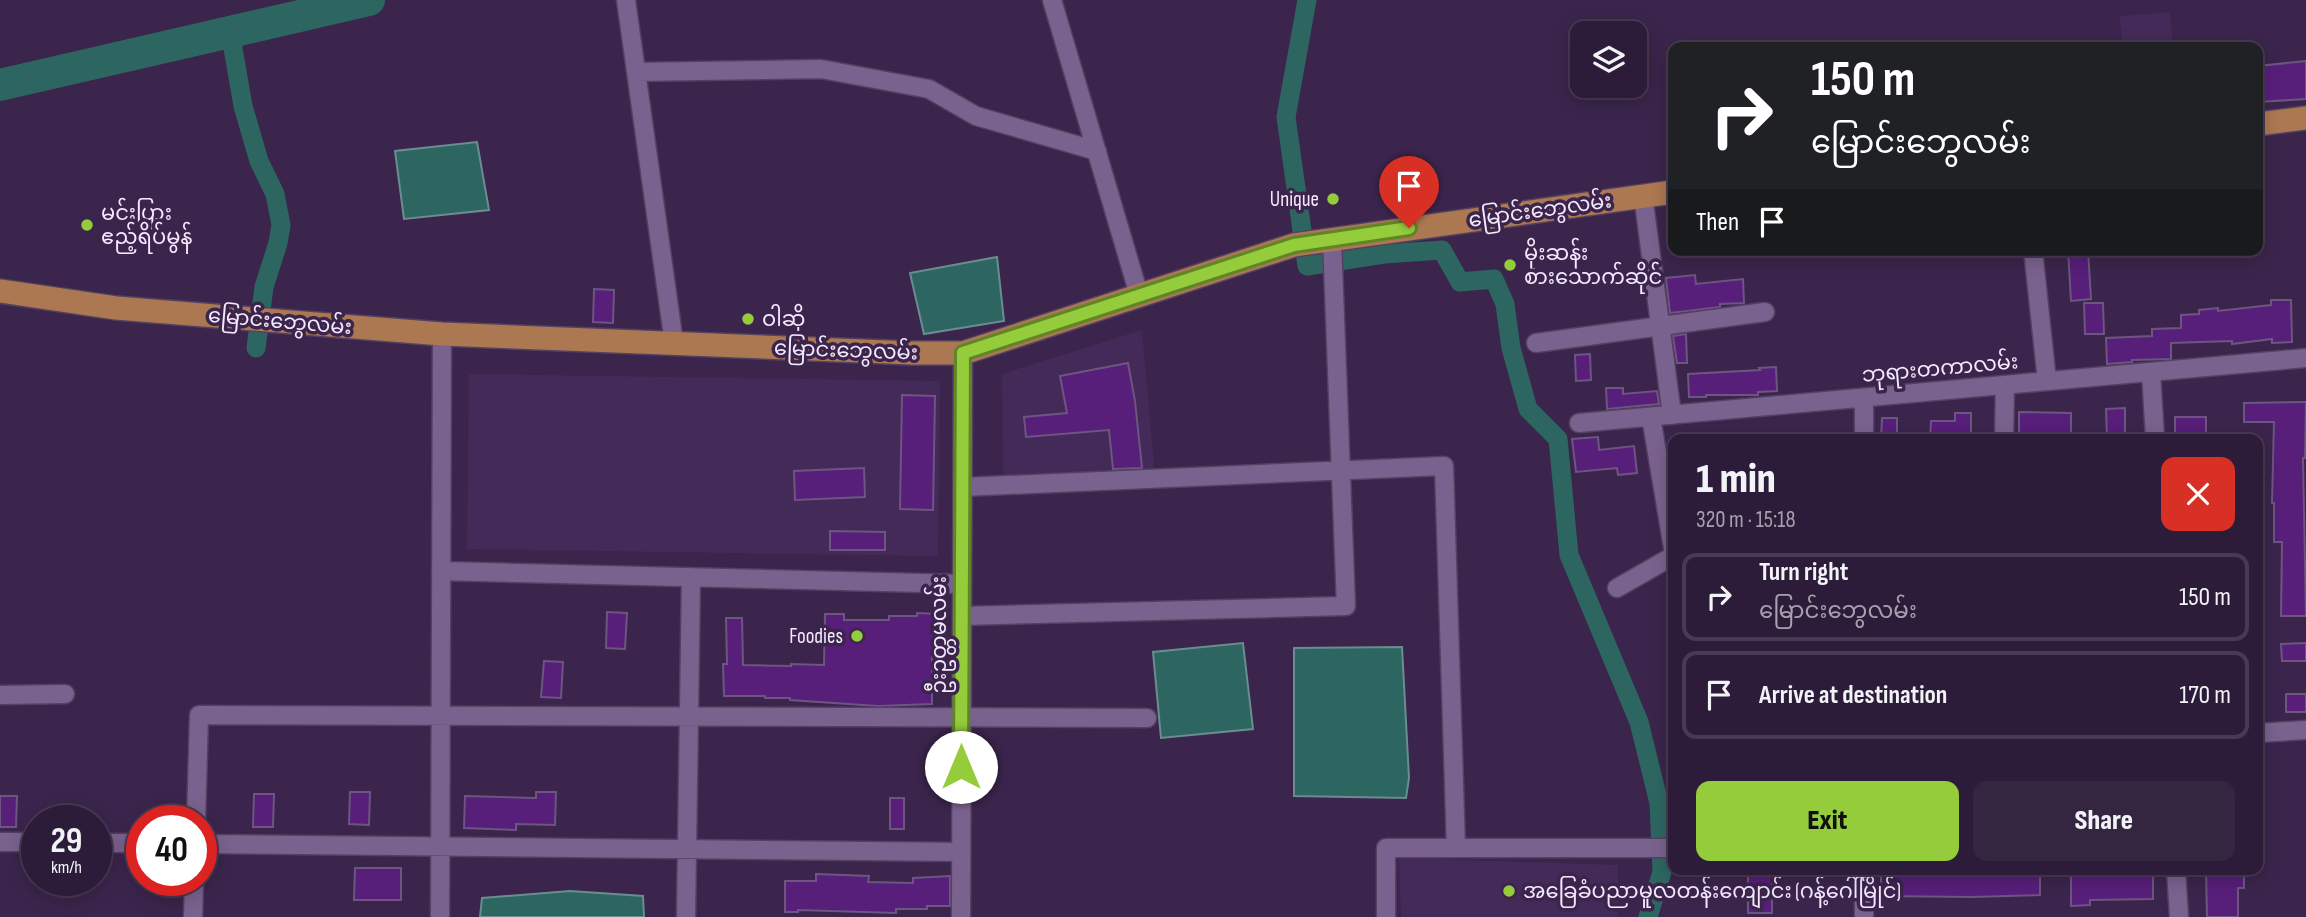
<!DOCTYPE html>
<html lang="en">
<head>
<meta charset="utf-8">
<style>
  body { margin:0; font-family:"Sofia Sans Condensed","Noto Sans Myanmar",sans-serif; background:#342541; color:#f1f3f6; height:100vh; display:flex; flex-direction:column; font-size:26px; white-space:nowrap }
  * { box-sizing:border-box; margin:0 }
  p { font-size:23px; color:#a6a1ae }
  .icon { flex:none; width:38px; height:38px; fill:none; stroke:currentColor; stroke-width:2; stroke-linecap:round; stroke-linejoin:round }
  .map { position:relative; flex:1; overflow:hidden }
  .sheet { position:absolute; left:1668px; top:434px; width:595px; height:441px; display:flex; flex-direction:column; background:#2c1c39; border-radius:14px; box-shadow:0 4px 18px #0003,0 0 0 2px #483a53 }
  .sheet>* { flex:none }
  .top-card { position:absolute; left:1668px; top:42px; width:595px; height:214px; border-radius:14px; box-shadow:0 4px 18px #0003,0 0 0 2px #483a53; background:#202124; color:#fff; overflow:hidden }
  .controls { position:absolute; left:1570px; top:21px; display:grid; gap:14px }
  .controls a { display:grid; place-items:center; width:77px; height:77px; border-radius:14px; background:#2c1c39; box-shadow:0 4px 18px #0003,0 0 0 2px #483a53; font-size:35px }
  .speed { position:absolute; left:21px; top:805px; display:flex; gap:14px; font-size:35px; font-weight:700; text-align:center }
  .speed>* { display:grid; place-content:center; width:91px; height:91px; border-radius:50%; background:#2c1c39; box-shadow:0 4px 18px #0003,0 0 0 2px #483a53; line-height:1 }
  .speed small { font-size:18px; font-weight:400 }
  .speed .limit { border:10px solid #d22; background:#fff; color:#111 }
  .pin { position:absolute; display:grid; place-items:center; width:60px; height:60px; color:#fff; margin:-72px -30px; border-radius:50% 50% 50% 0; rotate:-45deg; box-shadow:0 0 7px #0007 }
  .pin .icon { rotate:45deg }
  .me { position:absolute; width:77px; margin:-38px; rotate:0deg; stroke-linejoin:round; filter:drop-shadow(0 0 5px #0008) }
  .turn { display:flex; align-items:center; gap:24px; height:147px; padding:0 28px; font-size:32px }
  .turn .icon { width:91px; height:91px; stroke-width:2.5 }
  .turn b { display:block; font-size:49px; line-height:60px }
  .then { display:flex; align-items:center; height:66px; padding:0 28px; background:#0003; gap:14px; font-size:26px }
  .round { display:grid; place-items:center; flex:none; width:74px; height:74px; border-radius:14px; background:#342541 }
  .headline { display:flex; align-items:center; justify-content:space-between; height:119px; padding:0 28px }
  h1 { font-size:42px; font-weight:800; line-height:52px }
  .button { display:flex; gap:14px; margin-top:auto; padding:14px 28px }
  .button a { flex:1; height:80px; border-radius:14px; background:#94cc3c; color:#111; font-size:28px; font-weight:800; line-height:80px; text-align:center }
  .button a+a { background:#342541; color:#f1f3f6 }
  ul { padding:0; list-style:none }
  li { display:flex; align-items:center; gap:21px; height:88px; margin:0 14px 10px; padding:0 14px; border:4px solid #483a53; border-radius:14px }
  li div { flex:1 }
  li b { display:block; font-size:26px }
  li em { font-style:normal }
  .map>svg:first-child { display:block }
  .built { fill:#442a58 }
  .water { fill:#2d6661; stroke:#698d90; stroke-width:2 }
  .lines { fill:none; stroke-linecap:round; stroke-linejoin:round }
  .canal { stroke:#2d6661; stroke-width:19 }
  .river { stroke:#2d6661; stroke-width:32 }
  .building { fill:#571e7a; stroke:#6c5580; stroke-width:2 }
  .minor-casing { stroke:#544162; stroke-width:21 }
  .major-casing { stroke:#544162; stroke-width:26 }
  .minor { stroke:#7a628e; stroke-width:18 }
  .major { stroke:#ab7851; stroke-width:23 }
  .route-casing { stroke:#608527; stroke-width:18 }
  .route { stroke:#94cc3c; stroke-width:12 }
  .poi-dot { fill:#94cc3c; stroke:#3b254c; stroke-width:2.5 }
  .labels { text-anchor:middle; stroke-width:7; stroke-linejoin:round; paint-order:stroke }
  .poi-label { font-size:21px; fill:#f4e9fe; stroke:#3b254c; text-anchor:start }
  .street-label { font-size:21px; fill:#f4e9fe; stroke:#3b254c }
</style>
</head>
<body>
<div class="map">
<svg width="2306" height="917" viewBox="0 0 2306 917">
  <rect width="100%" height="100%" fill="#3b254c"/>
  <!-- built -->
  <path class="built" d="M2170,12l3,35h-51l-2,-31z
    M1142,330l13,146 -152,6 -1,-108z
    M469,374l471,7 -2,175 -471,-7z
    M1399,858l219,7v52h-217z"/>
  <!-- water -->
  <path class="water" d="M477,142l12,68 -85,9 -9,-68z
    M997,257l7,64 -80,13 -14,-61z
    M1243,643l10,86 -92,9 -8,-86z
    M1402,647l7,131 -3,20 -112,-2v-148z
    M570,891l73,5 1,21h-164l2,-19z"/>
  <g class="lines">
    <!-- canal -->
    <path class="canal" d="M1307,0l-21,117 21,149 77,-12 58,-4 18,32 34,-3 11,25 6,44 17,61 30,30 11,116 70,167 20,81 3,69 -14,45
      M230,31l13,75 16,55 16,33 6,31 -3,18 -14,44 -8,61"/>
    <!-- river -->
    <path class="river" d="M0,85l369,-85"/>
  </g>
  <!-- building -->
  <path class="building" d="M2306,61v38l-48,3v-36z
    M2068,250h20l3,49 -20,2z
    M1695,275l1,9 47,-5 1,24 -24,1v3l-50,6 -4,-35z
    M594,289l20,1 -1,33 -20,-1z
    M2271,300h20l1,42 -20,1v-4l-40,5v-3l-61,2v16l-39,1v2l-25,2 -1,-26 46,-2v-7l29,-1v-13l18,-1v-4l19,-2v3l53,-6z
    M2084,303h19l1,31h-19z
    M1686,334l1,29h-10l-4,-27z
    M1590,354l1,26 -15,1 -1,-26z
    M1128,363l7,38 7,67 -29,1 -4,-39 -83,7 -2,-20 43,-4 -7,-37z
    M1776,367l1,24 -19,1v3h-52v2h-17l-1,-23 72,-4 -1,-2z
    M1606,388h17v6l34,-3 2,13 -52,5z
    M902,395l33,1 -2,114 -33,-1z
    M2306,402l-1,56h-2l3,158h-25l1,-74h-8v-39h-2l2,-81h-30v-19z
    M2125,408v31h-18l-1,-30z
    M2019,412l52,1v26h-52z
    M1955,413h16v26h-41l1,-18h24z
    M2175,417h31v19h-31z
    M1882,418h15v21h-16z
    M1598,437l1,13 35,-4 3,27 -19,2 -1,-7 -41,4 -4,-33z
    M864,468l1,29 -70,3 -1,-29z
    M830,531l55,1v18h-55z
    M607,612l20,1 -2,36 -19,-1z
    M917,613l20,1 -1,36 -4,-1v55l-54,2 -88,-6v-2h-25v-2h-41l-1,-32h4l-1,-46h16l1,47 48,1v-2l33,1 1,-51h19v6h45v-4h28z
    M2306,643v18h-24l-1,-17z
    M544,661l19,1 -2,36 -20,-1z
    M2286,694h20v18h-20z
    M350,792h20l-1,33 -20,-1z
    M536,792h20l-1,33 -39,-1v6l-52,-2 1,-32 71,2z
    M254,794h20l-1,33h-20z
    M0,796h17l-1,31h-16z
    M890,798h14v31h-14z
    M355,868h46v32h-47z
    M1881,870h159v25l-68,2 -91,-1z
    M2206,870h38v18h-6v29h-31z
    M2100,871h53v28l-63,1v5l-19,1v-33z
    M1748,872h24v41h-24z
    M816,874l53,2 -1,6 45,1v-5l37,-2v30h-23v3h-31v4l-98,-3v2h-13v-31h31z"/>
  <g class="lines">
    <defs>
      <path id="minor" d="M626,0l48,343
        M1052,0l87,295
        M636,72l185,-3 108,20 47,27 121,35
        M1643,195l29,220
        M2033,250l14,131
        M1536,343l229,-31
        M2151,372l4,67
        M1864,398v41
        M1651,417l22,131
        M1579,423l727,-65
        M2004,439l1,-54
        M963,487l481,-21 12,382
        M441,571l521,13
        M1617,588l56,-32
        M962,616l384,-10 -14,-367
        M0,695l65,-1
        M2258,733l48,-3
        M196,821l3,-106 948,3
        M0,842h37
        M96,843h46
        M201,844l760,8
        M1864,870v47
        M2176,870l3,47
        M193,917l1,-37
        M440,917l2,-583
        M686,917l5,-340
        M961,917l2,-564
        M1386,917v-69h287"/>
      <path id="major" d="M2258,124l48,-6
        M0,291l116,17 326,26 471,19h50l331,-108 379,-53"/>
    </defs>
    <!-- minor casing -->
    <use href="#minor" class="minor-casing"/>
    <!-- major casing -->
    <use href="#major" class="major-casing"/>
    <!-- minor -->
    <use href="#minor" class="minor"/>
    <!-- major -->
    <use href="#major" class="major"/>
  </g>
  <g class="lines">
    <defs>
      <path id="route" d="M961,767l2,-414 331,-108 115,-17"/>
    </defs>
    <!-- route casing -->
    <use href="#route" class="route-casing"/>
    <!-- route -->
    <use href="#route" class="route"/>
  </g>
  <!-- markers -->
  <g class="poi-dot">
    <circle cx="1333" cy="199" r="7"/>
    <circle cx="87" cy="225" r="7"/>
    <circle cx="1510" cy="265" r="7"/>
    <circle cx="748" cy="319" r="7"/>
    <circle cx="857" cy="636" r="7"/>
    <circle cx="1509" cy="891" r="7"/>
  </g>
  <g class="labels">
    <!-- poi labels -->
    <g class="poi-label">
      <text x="1319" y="206" text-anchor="end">Unique</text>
      <text x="101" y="220">မင်းပြား<tspan x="101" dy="24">ဧည့်ရိပ်မွန်</tspan></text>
      <text x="1524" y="260">မိုးဆန်း<tspan x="1524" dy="24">စားသောက်ဆိုင်</tspan></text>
      <text x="762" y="326">ဝါဆို</text>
      <text x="843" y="643" text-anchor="end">Foodies</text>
      <text x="1523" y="898">အခြေခံပညာမူလတန်းကျောင်း (ဂန့်ဂေါ်မြိုင်)</text>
    </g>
    <!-- street labels -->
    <g class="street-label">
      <text transform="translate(1540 210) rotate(-8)" y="7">မြောင်းဘွေလမ်း</text>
      <text transform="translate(280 321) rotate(5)" y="7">မြောင်းဘွေလမ်း</text>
      <text transform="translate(846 350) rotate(2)" y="7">မြောင်းဘွေလမ်း</text>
      <text transform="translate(1940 368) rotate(-5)" y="7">ဘုရားတကာလမ်း</text>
      <text transform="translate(939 635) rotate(-90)" y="7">ဦးဥတ္တမလမ်း</text>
    </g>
  </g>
</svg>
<div class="controls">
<a><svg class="icon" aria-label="layers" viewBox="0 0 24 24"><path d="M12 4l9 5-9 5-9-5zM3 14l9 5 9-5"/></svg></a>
</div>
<div class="speed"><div>29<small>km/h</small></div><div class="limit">40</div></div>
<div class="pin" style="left:1409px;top:228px;background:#d93025"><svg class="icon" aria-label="arrive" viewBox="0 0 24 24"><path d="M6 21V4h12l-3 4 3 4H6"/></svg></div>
<svg class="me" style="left:961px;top:767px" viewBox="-20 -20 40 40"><circle r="19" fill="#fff"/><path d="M0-13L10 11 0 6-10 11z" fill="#94cc3c"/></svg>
<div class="top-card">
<div class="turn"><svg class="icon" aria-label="right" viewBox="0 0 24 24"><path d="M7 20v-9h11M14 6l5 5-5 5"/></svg><div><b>150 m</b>မြောင်းဘွေလမ်း</div></div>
<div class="then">Then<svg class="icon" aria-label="arrive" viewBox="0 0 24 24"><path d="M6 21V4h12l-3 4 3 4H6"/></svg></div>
</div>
<section class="sheet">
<div class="headline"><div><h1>1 min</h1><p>320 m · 15:18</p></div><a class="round" style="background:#d93025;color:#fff"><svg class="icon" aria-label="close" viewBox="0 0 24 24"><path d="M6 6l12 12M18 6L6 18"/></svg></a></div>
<ul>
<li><svg class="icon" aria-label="right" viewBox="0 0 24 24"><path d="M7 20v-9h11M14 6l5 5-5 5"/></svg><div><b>Turn right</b><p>မြောင်းဘွေလမ်း</p></div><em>150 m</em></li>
<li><svg class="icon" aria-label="arrive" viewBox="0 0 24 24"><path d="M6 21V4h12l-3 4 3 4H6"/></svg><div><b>Arrive at destination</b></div><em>170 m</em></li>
</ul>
<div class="button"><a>Exit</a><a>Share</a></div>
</section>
</div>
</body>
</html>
